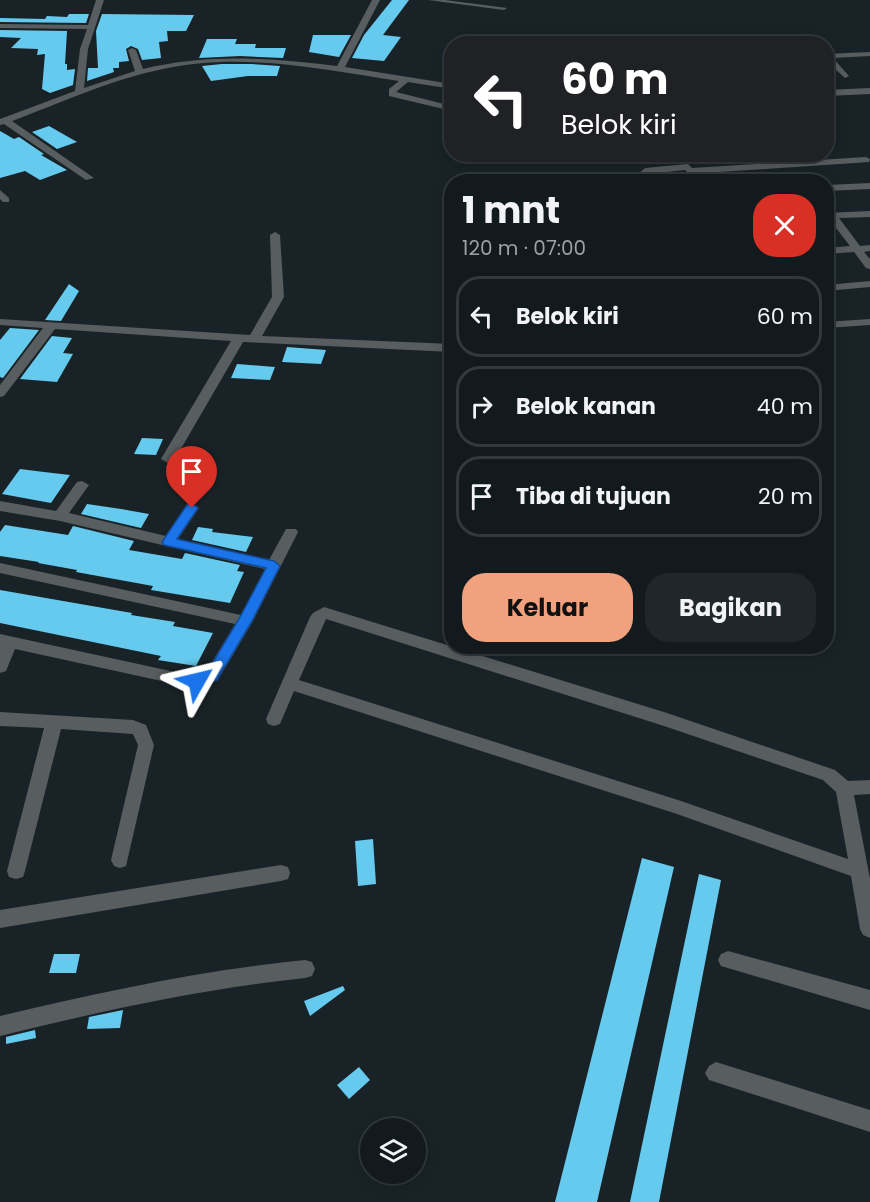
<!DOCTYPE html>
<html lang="id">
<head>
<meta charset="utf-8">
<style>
  body { margin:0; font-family:Poppins,sans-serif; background:#20272a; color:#f1f3f6; height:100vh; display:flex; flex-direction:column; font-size:22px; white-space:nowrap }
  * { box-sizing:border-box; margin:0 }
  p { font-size:20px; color:#9da1a4 }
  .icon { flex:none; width:33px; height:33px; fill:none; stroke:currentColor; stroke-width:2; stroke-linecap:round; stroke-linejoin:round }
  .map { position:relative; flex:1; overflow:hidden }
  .panel { position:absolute; left:444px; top:174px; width:390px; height:480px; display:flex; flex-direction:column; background:#131a1d; border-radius:24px; box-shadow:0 3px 15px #0003,0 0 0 2px #32383b }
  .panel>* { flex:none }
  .top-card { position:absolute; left:444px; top:36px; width:390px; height:126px; border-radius:24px; box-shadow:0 3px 15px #0003,0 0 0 2px #32383b; background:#202124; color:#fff; overflow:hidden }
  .controls { position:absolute; left:360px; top:1118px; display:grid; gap:12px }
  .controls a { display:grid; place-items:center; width:66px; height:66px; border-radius:50%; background:#131a1d; box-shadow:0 3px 15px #0003,0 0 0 2px #32383b; font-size:30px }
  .pin { position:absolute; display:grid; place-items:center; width:51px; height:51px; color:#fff; margin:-62px -26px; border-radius:50% 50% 50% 0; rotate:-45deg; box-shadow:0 0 6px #0007 }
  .pin .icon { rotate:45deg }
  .me { position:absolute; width:66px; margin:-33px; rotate:53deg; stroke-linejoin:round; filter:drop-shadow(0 0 4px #0008) }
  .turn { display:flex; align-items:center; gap:21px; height:126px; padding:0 18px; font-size:27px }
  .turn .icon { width:78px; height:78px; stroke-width:2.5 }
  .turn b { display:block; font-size:42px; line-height:51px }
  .round { display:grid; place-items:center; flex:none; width:63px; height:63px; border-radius:24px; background:#20272a }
  .headline { display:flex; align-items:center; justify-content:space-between; height:102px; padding:0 18px }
  h1 { font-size:36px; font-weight:700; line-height:45px }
  .action { display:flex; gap:12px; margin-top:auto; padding:12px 18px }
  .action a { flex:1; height:69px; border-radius:24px; background:#f1a17d; color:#111; font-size:24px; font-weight:700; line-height:69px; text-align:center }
  .action a+a { background:#20272a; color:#f1f3f6 }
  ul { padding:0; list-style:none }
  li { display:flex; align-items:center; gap:18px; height:81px; margin:0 12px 9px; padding:0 6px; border:3px solid #32383b; border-radius:24px }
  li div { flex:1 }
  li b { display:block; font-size:22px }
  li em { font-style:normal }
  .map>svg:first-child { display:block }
  .building { fill:#66caee }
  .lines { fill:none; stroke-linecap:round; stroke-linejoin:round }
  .lane { fill:#585d5f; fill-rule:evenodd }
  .street { fill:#585d5f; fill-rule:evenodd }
  .route { fill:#1a73e8; stroke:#114b97; stroke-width:1.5 }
</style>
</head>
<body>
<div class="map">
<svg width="870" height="1202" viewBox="0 0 870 1202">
  <rect width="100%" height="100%" fill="#192327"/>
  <!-- building -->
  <path class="building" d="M392,0h17l-26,35 18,2 -17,24 -32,-3 12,-23z
    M69,14h20l-3,9 -86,-1v-4l45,1 2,-3 20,1z
    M102,14l92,1 -8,16h-19l1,10 -9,1 2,16 -19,2 -4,-11 -7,-3 -5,3 3,12 -10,1v6h-6l1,4 -27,9 1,-13h10l-2,-37z
    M0,30l67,1 -2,33h2v6l8,-1 -2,16 -23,8 -8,-4 3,-35 -8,1 1,-6 -27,-1 10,-10 -21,-1z
    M313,35h38l-12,22 -30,-5z
    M207,39h30l-2,5h21l-1,4h31l-3,10 -43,-2 -41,2z
    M222,64h29l29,2 -3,10h-29l-37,5 -9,-15z
    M49,126l28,16 -20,7 -25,-17z
    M0,131l14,8 5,-2 25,17 -3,1 26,15 -27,10 -15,-9 -25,7z
    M69,284l10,7 -18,30 -16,-1z
    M10,328l29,2 -36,48 -3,-1v-37z
    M52,336l20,2 -9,15 10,1 -16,28 -37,-3z
    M287,347l39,3 -5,14 -39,-2z
    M237,364l38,3 -5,13 -39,-2z
    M142,438l21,1 -7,16 -22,-1z
    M20,469l24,3 26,3 -19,28 -49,-9z
    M87,504l34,5 28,5 -8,14 -60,-14z
    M5,525l63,10 5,-9 61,15 -5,9 53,9 3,-6 55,12 -3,6 7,1 -14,31 -79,-13 2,-4 -77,-14 1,-2 -39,-7 1,-1 -39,-6v-24z
    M198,527l15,2 -1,3 41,5 -7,15 -54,-12z
    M0,590l132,23 -1,2 44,7 -2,4 40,7 -17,33 -38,-6 3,-4 -161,-33z
    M373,839l3,45 -18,2 -3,-45z
    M642,858l32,9 -77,335h-42z
    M699,874l22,6 -62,322h-29z
    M54,954h26l-4,19h-27z
    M343,986l2,4 -35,26 -6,-15z
    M123,1010l-3,18 -33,1 2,-12z
    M35,1030l1,8 -30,6v-7z
    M359,1067l11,13 -21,19 -12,-14z"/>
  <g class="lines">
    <!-- lane -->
    <path class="lane" d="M428,0h17l62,8 -3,2z"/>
    <!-- street -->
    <path class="street" d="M96,0h8l-16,49 -4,39 51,-17 -7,-21 4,-2 4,2 7,19c65,-16 128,-11 194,-3l35,-66h8l-35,67 107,17v5l-44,-7 -12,10 56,14v5l-63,-15v-7l10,-8c-77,-12 -159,-29 -236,-12 -53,11 -100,33 -151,52l82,57 -8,2 -82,-56 -4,1v-6l75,-28 5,-42 7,-20 -87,-1v-4l88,1z
      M580,35l77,7 4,2c-26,0 -53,-5 -78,-4 -7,0 -11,4 -19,4l6,-7z
      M870,52v4l-37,2 16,18 -4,2 -19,-17v-7z
      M870,88v6l-44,2v-6z
      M866,157l4,2 -1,3 -180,12 -4,-4 -37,4 5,8h-10l-5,-8 7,-6 43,-4 4,4z
      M870,183v6l-44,2v-6z
      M0,190l9,8v4h-6l-3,-3z
      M870,211v6l-31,1 21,28 10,-1v6l-6,1 6,7v10l-4,-1 -12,-16 -28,2v-6l24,-2 -21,-27h-3v-6z
      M275,232l5,3 4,62 -22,39 190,8v8l-209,-10 -68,117 -7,4 -7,-4 70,-118 -176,-12 -51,67 -4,1v-12l43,-57 -43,-3v-6l250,16 22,-38 -2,-62z
      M870,281v6l-44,4v-6z
      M870,319v6l-44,3v-6z
      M82,481l7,4 -20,28 97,23 21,-31 5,-2 7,5 -21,31 91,21 17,-31h10l2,3 -45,89 -35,59 -13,6 -16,1 -174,-38 -9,22 -6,2v-39l189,41 17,-3 29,-48 -235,-51v-10l241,52 24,-46 -205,-48 -60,-10v-10l56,10 21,-29z
      M324,607l343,106 168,57 13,11 22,-1v14l-16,1 16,84v59l-7,-3 -3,-6 -9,-53 -174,-62 -383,-123 -14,33 -6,2 -6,-2 -2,-5 44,-102 3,-4zM326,619l338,107 159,54 13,12 12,67 -170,-59 -379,-120z
      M0,712l133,8 13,5 8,20 -28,121 -6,2 -6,-2 -3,-6 27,-115 -5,-11 -72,-5 -36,142 -2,6 -7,2 -7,-2 -2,-6 37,-143 -44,-2z
      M281,865l7,2 2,6 -2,6 -7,2 -281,47v-18z
      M728,951l142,39v20l-149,-44 -3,-6 3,-6z
      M305,960l7,2 3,7 -3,7 -7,2c-103,11 -204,33 -305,58v-20c101,-24 202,-46 305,-56z
      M716,1062l154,48v22l-161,-52 -4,-7 4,-7z"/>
  </g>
  <!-- route -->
  <path class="route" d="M192,504l6,4 -21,31 97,22 6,5 -28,55 -35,59 -20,6 -5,-1 -2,-4 2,-4 15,-5 32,-53 27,-51 -102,-23 -2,-3 2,-3 23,-34z"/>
</svg>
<div class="controls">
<a><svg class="icon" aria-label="layers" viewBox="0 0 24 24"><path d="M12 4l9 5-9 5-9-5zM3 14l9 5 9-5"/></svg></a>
</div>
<div class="pin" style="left:192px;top:508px;background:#d93025"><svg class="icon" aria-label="arrive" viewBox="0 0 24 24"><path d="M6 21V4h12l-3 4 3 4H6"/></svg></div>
<svg class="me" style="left:197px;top:681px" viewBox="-20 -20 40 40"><path d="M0-17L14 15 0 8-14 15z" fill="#1a73e8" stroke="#fff" stroke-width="4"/></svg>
<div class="top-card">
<div class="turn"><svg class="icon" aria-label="left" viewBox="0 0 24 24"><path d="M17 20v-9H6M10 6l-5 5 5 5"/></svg><div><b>60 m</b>Belok kiri</div></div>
</div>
<section class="panel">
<div class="headline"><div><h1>1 mnt</h1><p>120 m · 07:00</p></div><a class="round" style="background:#d93025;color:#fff"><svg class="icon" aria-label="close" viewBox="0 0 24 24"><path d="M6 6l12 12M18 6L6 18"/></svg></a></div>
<ul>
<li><svg class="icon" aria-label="left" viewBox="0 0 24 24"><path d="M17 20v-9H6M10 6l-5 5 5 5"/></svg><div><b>Belok kiri</b></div><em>60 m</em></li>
<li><svg class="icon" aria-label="right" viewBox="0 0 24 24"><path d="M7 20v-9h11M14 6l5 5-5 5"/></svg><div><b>Belok kanan</b></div><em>40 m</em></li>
<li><svg class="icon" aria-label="arrive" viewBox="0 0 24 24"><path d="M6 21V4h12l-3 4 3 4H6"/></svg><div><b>Tiba di tujuan</b></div><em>20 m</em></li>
</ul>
<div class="action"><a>Keluar</a><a>Bagikan</a></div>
</section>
</div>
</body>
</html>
